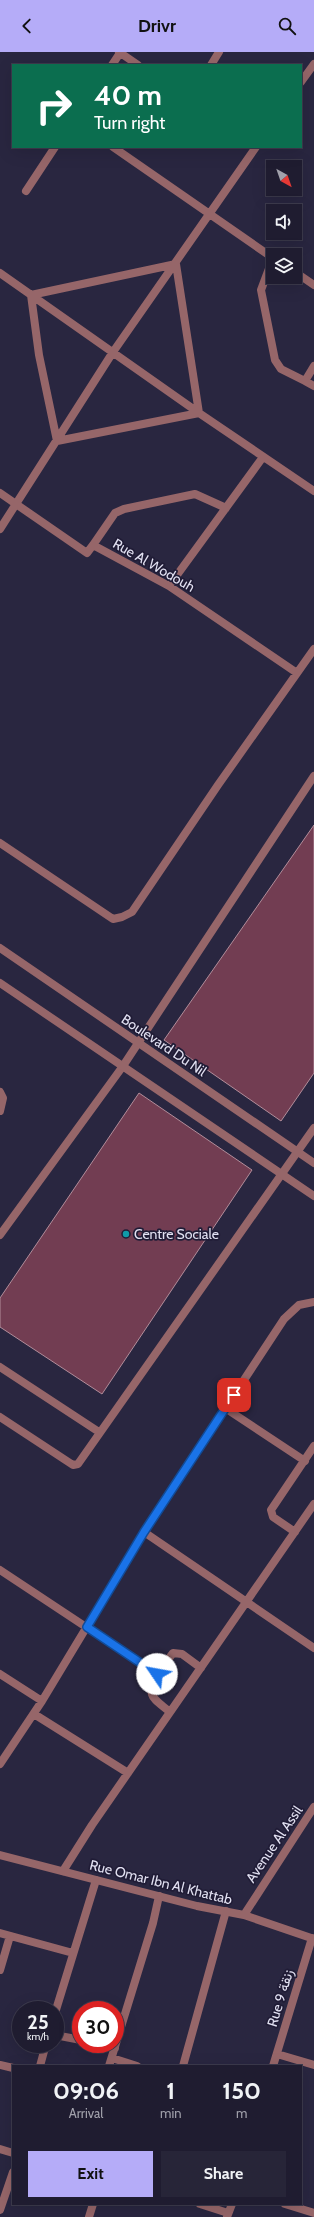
<!DOCTYPE html>
<html lang="en">
<head>
<meta charset="utf-8">
<style>
  body { margin:0; font-family:Cabin,Vazirmatn,sans-serif; background:#272538; color:#f1f3f6; height:100vh; display:flex; flex-direction:column; font-size:15px; white-space:nowrap }
  * { box-sizing:border-box; margin:0 }
  p { font-size:13px; color:#a1a1ab }
  .icon { flex:none; width:22px; height:22px; fill:none; stroke:currentColor; stroke-width:2; stroke-linecap:round; stroke-linejoin:round }
  .map { position:relative; flex:1; overflow:hidden }
  .details { position:absolute; left:12px; top:2013px; width:290px; height:140px; display:flex; flex-direction:column; background:#1f1c30; border-radius:0px; box-shadow:0 4px 16px #0002,0 0 0 1px #3c3a4c }
  .details>* { flex:none }
  .hud { position:absolute; left:12px; top:12px; width:290px; height:84px; border-radius:0px; box-shadow:0 4px 16px #0002,0 0 0 1px #3c3a4c; background:#0b6e4f; color:#fff; overflow:hidden }
  .needle { width:26px; rotate:140deg }
  .tools { position:absolute; left:266px; top:108px; display:grid; gap:8px }
  .tools a { display:grid; place-items:center; width:36px; height:36px; border-radius:0px; background:#1f1c30; box-shadow:0 4px 16px #0002,0 0 0 1px #3c3a4c; font-size:20px }
  .speed { position:absolute; left:12px; top:1949px; display:flex; gap:8px; font-size:20px; font-weight:700; text-align:center }
  .speed>* { display:grid; place-content:center; width:52px; height:52px; border-radius:50%; background:#1f1c30; box-shadow:0 4px 16px #0002,0 0 0 1px #3c3a4c; line-height:1 }
  .speed small { font-size:10px; font-weight:400 }
  .speed .limit { border:6px solid #d22; background:#fff; color:#111 }
  .pin { position:absolute; display:grid; place-items:center; width:34px; height:34px; color:#fff; margin:-17px; border-radius:8px; box-shadow:0 2px 6px #0006 }
  .me { position:absolute; width:44px; margin:-22px; rotate:303deg; stroke-linejoin:round; filter:drop-shadow(0 0 3px #0008) }
  .turn { display:flex; align-items:center; gap:14px; height:84px; padding:0 16px; font-size:18px }
  .turn .icon { width:52px; height:52px; stroke-width:2.5 }
  .turn b { display:block; font-size:28px; line-height:34px }
  .eta { display:flex; justify-content:space-evenly; align-items:center; height:68px; text-align:center }
  .eta b { font-size:24px; font-weight:700; line-height:28px }
  .action { display:flex; gap:8px; margin-top:auto; padding:8px 16px }
  .action a { flex:1; height:46px; border-radius:0px; background:#b5acf8; color:#111; font-size:16px; font-weight:700; line-height:46px; text-align:center }
  .action a+a { background:#272538; color:#f1f3f6 }
  header { display:flex; justify-content:space-between; align-items:center; height:52px; padding:0 16px; background:#b5acf8; color:#111; font-size:18px; font-weight:700 }
  .map>svg:first-child { display:block }
  .building { fill:#723d52; stroke:#b28d9a }
  .lines { fill:none; stroke-linecap:round; stroke-linejoin:round }
  .minor { stroke:#966669; stroke-width:8 }
  .tertiary { stroke:#966669; stroke-width:8 }
  .route-casing { stroke:#114b97; stroke-width:10 }
  .route { stroke:#1a73e8; stroke-width:7 }
  .culture-dot { fill:#0f9aa8; stroke:#201c36; stroke-width:1.5 }
  .labels { text-anchor:middle; stroke-width:3.5; stroke-linejoin:round; paint-order:stroke }
  .street-label { font-size:14px; fill:#e2e1f2; stroke:#201c36 }
  .poi-label { font-size:14px; fill:#e2e1f2; stroke:#201c36; text-anchor:start }
</style>
</head>
<body>
<header><svg class="icon" aria-label="back" viewBox="0 0 24 24"><path d="M15 5l-7 7 7 7"/></svg>Drivr<svg class="icon" aria-label="search" viewBox="0 0 24 24"><circle cx="10" cy="10" r="6"/><path d="M15 15l6 6"/></svg></header>
<div class="map">
<svg width="314" height="2165" viewBox="0 0 314 2165">
  <rect width="100%" height="100%" fill="#292640"/>
  <!-- building -->
  <path class="building" d="M314,773v248l-33,48 -117,-81z
    M139,1041l113,77 -150,224 -102,-67v-29z"/>
  <g class="lines">
    <!-- minor -->
    <path class="minor" d="M119,0l19,13
      M112,13l8,-12
      M211,13l8,-13
      M301,30l13,-18
      M113,95l160,111
      M26,139l29,-44
      M273,206l-12,32 14,70 6,9 24,12
      M295,220l19,13
      M0,221l199,140 115,78
      M31,243l8,60 18,86 142,-28 -23,-149
      M31,243l145,-31
      M314,314l-9,15 9,5
      M0,441l87,60 6,-8 76,41 128,87
      M0,477l113,-177 143,-205
      M93,493l22,-32 9,-4 71,-15 31,14
      M169,534l94,-129
      M0,791l113,76 9,-2 10,-5 86,-127 96,-136
      M0,1040l3,6 -3,13
      M0,1183l123,-169 191,-290
      M0,1315l99,65
      M225,1356l80,53
      M0,1365l73,48 5,-1 236,-336
      M144,1480l170,116
      M295,1480l-22,-15 -2,-7 43,-64
      M0,1518l157,104c-11,23 -5,23 13,38
      M0,1622l42,27
      M157,1622l16,-21 9,1 19,14
      M34,1662l94,59
      M0,1712l42,-63 102,-169 140,-213 15,-14 15,-3
      M63,1819l29,-46 222,-321
      M0,1881l73,20
      M0,1918l10,-34
      M55,1961l41,-133
      M55,1983l26,5
      M98,1992l17,4
      M277,2002l37,11
      M112,2006l25,8
      M0,2013l13,3
      M40,2014l6,-22
      M109,2014l44,-143 6,-27
      M183,2014l43,-155
      M273,2014l39,-128
      M0,2097l13,4
      M200,2152l28,9
      M285,2152l29,9
      M0,2158l13,-38
      M89,2165l4,-13
      M227,2165l5,-13"/>
    <!-- tertiary -->
    <path class="tertiary" d="M0,896l314,215
      M0,931l314,213
      M0,1803l197,51 47,9 70,24
      M244,1863l70,-108"/>
  </g>
  <g class="lines">
    <defs>
      <path id="route" d="M157,1622l-70,-47 57,-95 90,-137"/>
    </defs>
    <!-- route casing -->
    <use href="#route" class="route-casing"/>
    <!-- route -->
    <use href="#route" class="route"/>
  </g>
  <!-- markers -->
  <circle class="culture-dot" cx="126" cy="1182" r="4"/>
  <g class="labels">
    <!-- street labels -->
    <g class="street-label">
      <text transform="translate(154 513) rotate(30)" y="5">Rue Al Wodouh</text>
      <text transform="translate(164 993) rotate(34)" y="5">Boulevard Du Nil</text>
      <text transform="translate(274 1792) rotate(-56)" y="5">Avenue Al Assil</text>
      <text transform="translate(161 1830) rotate(14)" y="5">Rue Omar Ibn Al Khattab</text>
      <text transform="translate(280 1946) rotate(-73)" y="5">Rue 9 زنقة</text>
    </g>
    <!-- poi labels -->
    <g class="poi-label">
      <text x="134" y="1187">Centre Sociale</text>
    </g>
  </g>
</svg>
<div class="tools">
<a><svg class="needle" viewBox="-14 -14 28 28"><path d="M0-13l5 13h-10z" fill="#e53935"/><path d="M0 13l5-13h-10z" fill="#a1a1ab"/></svg></a>
<a><svg class="icon" aria-label="sound" viewBox="0 0 24 24"><path d="M4 9h4l5-4v14l-5-4H4zM17 9q2 3 0 6"/></svg></a>
<a><svg class="icon" aria-label="layers" viewBox="0 0 24 24"><path d="M12 4l9 5-9 5-9-5zM3 14l9 5 9-5"/></svg></a>
</div>
<div class="speed"><div>25<small>km/h</small></div><div class="limit">30</div></div>
<div class="pin" style="left:234px;top:1343px;background:#d93025"><svg class="icon" aria-label="arrive" viewBox="0 0 24 24"><path d="M6 21V4h12l-3 4 3 4H6"/></svg></div>
<svg class="me" style="left:157px;top:1622px" viewBox="-20 -20 40 40"><circle r="19" fill="#fff"/><path d="M0-13L10 11 0 6-10 11z" fill="#1a73e8"/></svg>
<div class="hud">
<div class="turn"><svg class="icon" aria-label="right" viewBox="0 0 24 24"><path d="M7 20v-9h11M14 6l5 5-5 5"/></svg><div><b>40 m</b>Turn right</div></div>
</div>
<section class="details">
<div class="eta">
<div><b>09:06</b><p>Arrival</p></div>
<div><b>1</b><p>min</p></div>
<div><b>150</b><p>m</p></div>
</div>
<div class="action"><a>Exit</a><a>Share</a></div>
</section>
</div>
</body>
</html>
